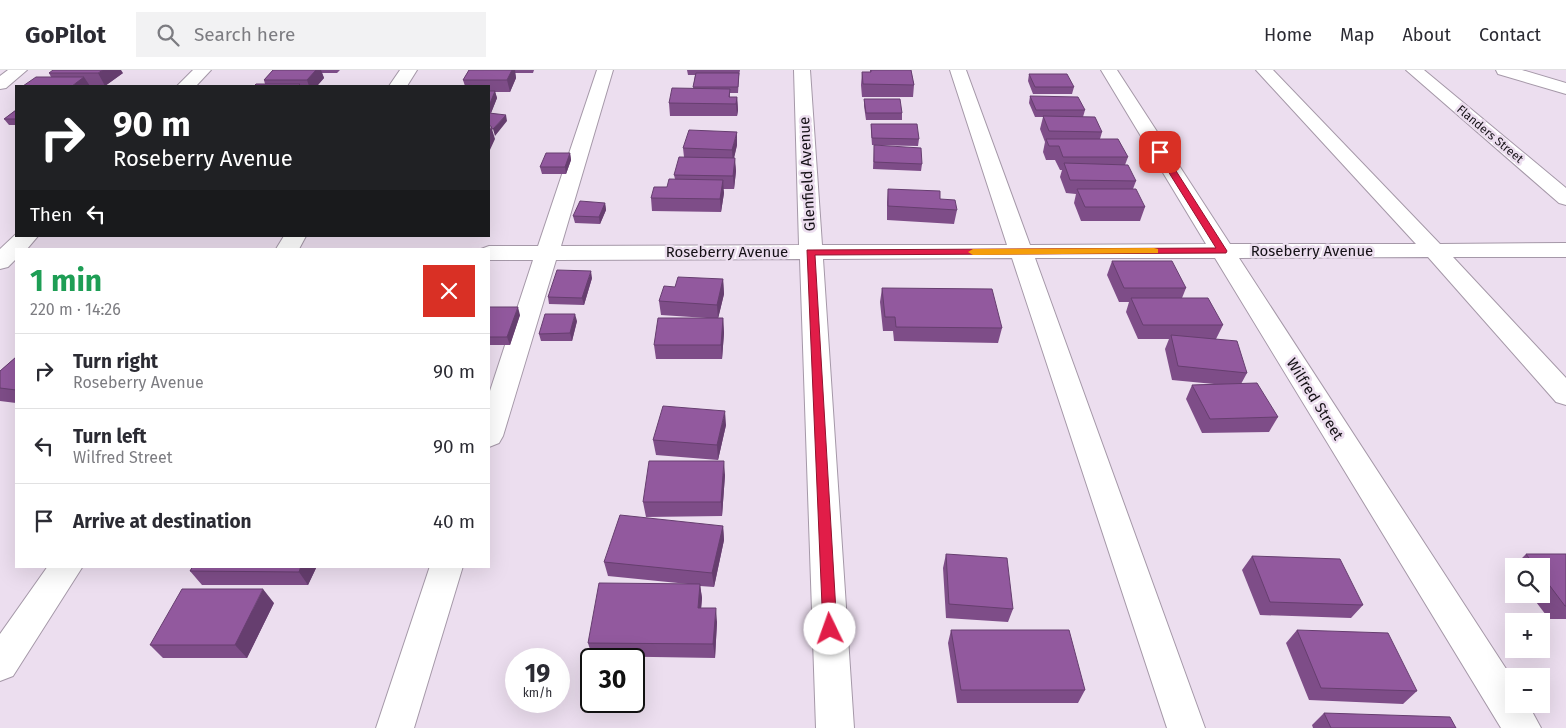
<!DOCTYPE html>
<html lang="en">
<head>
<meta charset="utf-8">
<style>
  body { margin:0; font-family:"Fira Sans",sans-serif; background:#f2f2f3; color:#2b2b33; height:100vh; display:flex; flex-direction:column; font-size:19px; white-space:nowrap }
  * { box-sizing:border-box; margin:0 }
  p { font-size:16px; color:#7c7c81 }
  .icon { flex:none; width:28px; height:28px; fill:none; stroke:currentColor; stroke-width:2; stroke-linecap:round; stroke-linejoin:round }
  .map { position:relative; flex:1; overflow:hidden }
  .side { position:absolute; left:15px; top:178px; width:475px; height:320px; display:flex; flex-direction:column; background:#fff; border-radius:0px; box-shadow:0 5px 20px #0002 }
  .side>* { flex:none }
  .guide { position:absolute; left:15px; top:15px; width:475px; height:152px; border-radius:0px; box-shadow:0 5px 20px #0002; background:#202124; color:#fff; overflow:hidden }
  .buttons { position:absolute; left:1505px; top:488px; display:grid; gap:10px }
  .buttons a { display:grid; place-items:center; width:45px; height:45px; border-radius:0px; background:#fff; box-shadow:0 5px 20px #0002; font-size:25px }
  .speed { position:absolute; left:505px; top:578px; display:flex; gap:10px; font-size:25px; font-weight:700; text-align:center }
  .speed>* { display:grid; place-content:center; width:65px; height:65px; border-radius:50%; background:#fff; box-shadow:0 5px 20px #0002; line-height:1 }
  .speed small { font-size:12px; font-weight:400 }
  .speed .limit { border:2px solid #111; border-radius:8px; background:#fff; color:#111 }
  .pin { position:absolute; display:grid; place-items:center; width:42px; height:42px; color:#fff; margin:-21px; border-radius:10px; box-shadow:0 2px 8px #0006 }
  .me { position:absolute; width:55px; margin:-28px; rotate:357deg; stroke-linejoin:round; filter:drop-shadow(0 0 4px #0008) }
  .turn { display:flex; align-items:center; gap:18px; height:105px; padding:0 15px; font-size:22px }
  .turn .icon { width:65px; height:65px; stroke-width:2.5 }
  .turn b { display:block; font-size:35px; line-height:42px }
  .then { display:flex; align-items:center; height:48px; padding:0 15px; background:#0003; gap:10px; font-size:19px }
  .round { display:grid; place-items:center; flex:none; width:52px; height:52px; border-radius:0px; background:#f2f2f3 }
  .overview { display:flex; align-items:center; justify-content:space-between; height:85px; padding:0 15px }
  h1 { font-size:30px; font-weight:700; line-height:38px; color:#1e9e55 }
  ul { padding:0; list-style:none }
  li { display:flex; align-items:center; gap:15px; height:75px; padding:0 15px; border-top:1px solid #e1e1e2 }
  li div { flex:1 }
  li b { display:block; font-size:19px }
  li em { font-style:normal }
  header { display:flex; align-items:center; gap:30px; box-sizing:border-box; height:70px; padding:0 25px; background:#fff; border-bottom:1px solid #e1e1e2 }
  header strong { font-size:24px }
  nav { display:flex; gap:28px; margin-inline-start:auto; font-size:18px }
  .search { width:350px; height:45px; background:#f2f2f3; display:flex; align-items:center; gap:12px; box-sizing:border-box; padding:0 18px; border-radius:0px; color:#7c7c81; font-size:19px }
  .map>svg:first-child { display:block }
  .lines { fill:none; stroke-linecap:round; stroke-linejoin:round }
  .minor-casing { stroke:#a598a8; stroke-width:2 }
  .minor { fill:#fff; fill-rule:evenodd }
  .wall { fill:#7e4d88 }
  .shaded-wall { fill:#663e6f }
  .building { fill:#92599e; stroke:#663e6f }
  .route { fill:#e11d48; stroke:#92132f }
  .slow { fill:#f59e0b }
  .labels { text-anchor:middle; stroke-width:5; stroke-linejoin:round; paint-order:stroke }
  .far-street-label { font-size:12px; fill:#151116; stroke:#ecdeef }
  .street-label { font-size:15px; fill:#151116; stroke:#ecdeef }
</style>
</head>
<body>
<header>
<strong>GoPilot</strong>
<div class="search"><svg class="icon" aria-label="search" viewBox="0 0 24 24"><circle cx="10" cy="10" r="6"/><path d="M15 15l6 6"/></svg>Search here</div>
<nav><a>Home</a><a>Map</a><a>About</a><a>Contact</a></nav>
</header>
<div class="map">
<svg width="1566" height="658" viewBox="0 0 1566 658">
  <rect width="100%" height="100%" fill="#ecdeef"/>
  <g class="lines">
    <defs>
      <path id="minor" d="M8,0h19l-21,18 -6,1v-13z
        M193,0h18l-15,16h-19z
        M400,0h17l-10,16h-18z
        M597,0h16l-52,176 238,-1 -5,-175h16l12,175h185l-57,-175h16l64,175 176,-1 -105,-174h16l113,174h186l-160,-174h17l167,174 126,-1v14h-113l113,121v27l-10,-3 -128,-145 -189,1 275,423v23h14l13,24h-40l-286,-470h-180l170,470h-38l-155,-470 -189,1 31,469h-38l-16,-469 -244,1 -53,176 -4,7 -10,4v-53l44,-134h-44v-11h-8l8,-3h49z
        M1406,0h18l142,118v17l-7,-2z
        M1496,0h26l44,13v11l-68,-20z
        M16,164v2h22l-11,13h-11v10l-8,8 -8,2v-20z
        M284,166h22l-7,13h-23z
        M48,496h35l-70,110 -13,5v-47z
        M430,496h33l-49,162h-38z"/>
    </defs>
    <!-- minor casing -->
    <use href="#minor" class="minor-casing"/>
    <!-- minor -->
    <use href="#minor" class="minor"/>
  </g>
  <!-- wall -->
  <path class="wall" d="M273,0h67l-3,3h-15l2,5 -7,8h-63l11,-2 -1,-4z
    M469,0h65l-1,3h-18l1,5 -6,14h-15l2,6 -6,15h-2v-27h-24l-2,-6z
    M687,0h53l-1,6 -1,17h-8v4h7l1,13 -1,6h-67l-1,-13 24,-15 2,-13h-7z
    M870,0h41l3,15 -1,12h-51l-1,-12 1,-13h8z
    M49,3h74l-18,13h-16l-38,-9z
    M1029,4l45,13 -2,7h-39l-5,-13z
    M1030,26l55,14 -2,7 19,15 -2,7 28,18 -3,8 11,16 -3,8 12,18 -5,14h-59l-7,-18 2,-9 -10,-1 -6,-16 2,-7h-2l-5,-10h-9l-3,-8 2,-10 -5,-13 3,-12h-8l-6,-14z
    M864,29l38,14v7h-36l-2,-14z
    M16,40v15h-7l-5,-6z
    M871,54l48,15 -1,7 -46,-1 -1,-14z
    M737,75l-3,12 2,14 -2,18h-11l1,4 -3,19 -69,-1 -1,-13 16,-11 8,-8 -1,-4 10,-18 -1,-9z
    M874,75l48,19 -1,7 -48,-2z
    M570,83l1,7 -5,14h-24l-2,-7z
    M888,119l69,21 -3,14 -67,-4v-18z
    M605,133l1,7 -6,14 -25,-1 -2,-7z
    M1112,191l74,27 -4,10 41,27 -7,14 31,34 -6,11 37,33 -9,15 -67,1 -16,-34 6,-14 22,-1 -42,-4 -7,-31 4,-10h-31l-12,-27 3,-10h-10l-12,-27z
    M592,208l-8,27 -35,-1 -1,-7z
    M723,209l1,15 -6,24h5l1,15 -2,26h-66l-2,-14 53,-27 -46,-3 -2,-14z
    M882,218l120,40 -4,15 -104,-2 -1,-10h-10l-3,-29z
    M489,237l31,8 -10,30h-21z
    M577,251l-5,20h-31l-2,-7z
    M16,287v46l-16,-2v-30z
    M726,355l-8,35 -62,-5 -3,-15z
    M725,405l-3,41 -76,1 -3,-15z
    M723,456l1,14 -10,47 -14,-1 2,12 -1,10 16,14 -2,36 -123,-2 -4,-13 100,-59 -80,-8 -4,-14z
    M946,484l67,55 -5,13 -62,-4 -3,-50z
    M1526,484h40v65h-17l-19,-25h11v-28h-27v5l-2,-3z
    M1252,486l111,49 -12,13 -91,-3 -18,-45z
    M193,496h124l-9,19h-106l-12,-14z
    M274,533l-27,55h-84l-13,-13z
    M951,560l134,60 -7,13h-121l-9,-60z
    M1297,560l120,61 -14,13 -94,-4 -23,-57z
    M1324,643l132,15h-143l-1,-3z"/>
  <!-- shaded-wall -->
  <path class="shaded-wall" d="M103,0h18l2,3 -18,13 -7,-13z
    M316,0h5l3,8 -7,8h-8l-2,-6z
    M512,0h3l1,8 -6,14 -3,-12z
    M84,7l6,9h-18z
    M495,21l2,7 -6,15 -2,-7z
    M737,27l1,13 -1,6 -1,-12z
    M506,45l1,6 -12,15 -2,-7z
    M491,56l4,13 -6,13v-20z
    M737,62v13l-4,18 -1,-13z
    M570,83l1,7 -5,14 -1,-7z
    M735,88l1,13 -2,18 -1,-13z
    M723,110l1,13 -3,19 -1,-13z
    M605,133l1,7 -6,14 -1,-7z
    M591,201l1,7 -8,27 -2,-7z
    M723,209l1,15 -6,25 -1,-14z
    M518,237l2,8 -10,30 -3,-8z
    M575,244l2,7 -5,20 -2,-8z
    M723,248l1,15 -2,26 -1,-14z
    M725,341l1,14 -8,35 -1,-15z
    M724,391l1,14 -3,41 -1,-14z
    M723,456l1,14 -10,47 -2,-14z
    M301,496h16l-9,19 -9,-13z
    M700,514l2,14 -2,24 -2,-14z
    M263,519l11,14 -27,55 -12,-13z
    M716,538l1,14 -2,36 -2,-14z"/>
  <!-- building -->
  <path class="building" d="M53,0h50l-5,3h-49z
    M273,0h43l-9,10h-43z
    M469,0h43l-5,10h-44z
    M871,0h40l3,15 -51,-1 -1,-12h9z
    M696,3h43l-1,14h-45z
    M1029,4h38l7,13h-39z
    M36,7h48l-12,9h-49z
    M256,14h44l-2,2h-44z
    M672,18l58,1 -1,8h8l-1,7 -67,-1z
    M489,21h6l-6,15z
    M1030,26l48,1 7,13h-49z
    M864,29h36l2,14h-36z
    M16,40v9h-12z
    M489,43l17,2 -13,14h-1l-1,-3h-2z
    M1043,46l52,1 7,15 -53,-1z
    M871,54h46l2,15 -47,-1z
    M689,60l48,2 -5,18 -49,-2z
    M1046,69h72l10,18h-65l-4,-11h-10z
    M874,75l47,3 1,16 -48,-2z
    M546,83h24l-5,14h-25z
    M679,87l56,1 -2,18 -59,-1z
    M1064,93l64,2 8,16 -66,-1z
    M669,109l54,1 -3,19 -69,-1 3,-11h13z
    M888,119l52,2v8l15,1 2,10 -69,-4z
    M1077,119h59l9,18h-60z
    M580,131l25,2 -6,14 -26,-1z
    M1112,191h60l14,27h-62z
    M557,200l34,1 -9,27 -34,-1z
    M678,207l45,2 -6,26 -58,-4 5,-15 11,1z
    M882,218l110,1 10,39 -106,-1 -1,-10h-10z
    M1131,228h77l15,27h-80z
    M489,237h29l-11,30h-18z
    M545,244h30l-5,19 -31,1z
    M658,248h65l-2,27h-67z
    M1171,265l66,6 10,32 -69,-7z
    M16,287v33l-16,-2v-17z
    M1257,313l21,34 -68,2 -18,-34z
    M663,336l62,5 -8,34 -64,-5z
    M649,391h75l-3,41h-78z
    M620,445l103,11 -11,47 -108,-11z
    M946,484l61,4 6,51 -64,-5z
    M1526,484h40v52h-1l-24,-32v-8h-6z
    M1252,486l88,3 23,46 -93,-3z
    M193,496h108l-2,6 -109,-1z
    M599,513l101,1 -2,24h18l-3,36 -125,-1z
    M182,519h81l-28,56h-85z
    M951,560h118l16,60h-124z
    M1297,560l91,3 29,58 -96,-3z
    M1324,643l126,4 6,11h-125z"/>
  <!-- route -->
  <path class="route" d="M1160,80l4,2 63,99 -1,2 -411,2 22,374 -2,4 -5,2 -5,-2 -2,-4 -16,-379 409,-2 -60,-96z"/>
  <!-- slow -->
  <path class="slow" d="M1154,178l4,1v4l-185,2 -5,-3 5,-3z"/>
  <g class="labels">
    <!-- far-street labels -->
    <g class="far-street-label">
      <text transform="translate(1490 64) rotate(40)" y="4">Flanders Street</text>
    </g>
    <!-- street labels -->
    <g class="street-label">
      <text transform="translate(807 104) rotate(-93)" y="5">Glenfield Avenue</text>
      <text x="1312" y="186">Roseberry Avenue</text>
      <text x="727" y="187">Roseberry Avenue</text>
      <text transform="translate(1315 329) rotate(58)" y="5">Wilfred Street</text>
    </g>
  </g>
</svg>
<div class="buttons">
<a><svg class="icon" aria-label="search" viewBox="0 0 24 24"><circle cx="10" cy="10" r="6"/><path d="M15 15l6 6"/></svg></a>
<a>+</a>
<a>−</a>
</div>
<div class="speed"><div>19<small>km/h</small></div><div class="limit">30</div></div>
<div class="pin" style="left:1160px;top:82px;background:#d93025"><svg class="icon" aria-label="arrive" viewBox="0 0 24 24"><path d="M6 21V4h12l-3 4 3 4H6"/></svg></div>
<svg class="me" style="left:830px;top:559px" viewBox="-20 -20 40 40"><circle r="19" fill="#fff"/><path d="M0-13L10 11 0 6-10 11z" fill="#e11d48"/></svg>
<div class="guide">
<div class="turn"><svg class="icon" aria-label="right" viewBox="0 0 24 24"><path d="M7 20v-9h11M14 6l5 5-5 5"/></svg><div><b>90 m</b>Roseberry Avenue</div></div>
<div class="then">Then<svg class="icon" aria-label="left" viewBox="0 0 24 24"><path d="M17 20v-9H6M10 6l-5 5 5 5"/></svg></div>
</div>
<section class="side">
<div class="overview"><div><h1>1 min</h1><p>220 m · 14:26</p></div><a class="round" style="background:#d93025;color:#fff"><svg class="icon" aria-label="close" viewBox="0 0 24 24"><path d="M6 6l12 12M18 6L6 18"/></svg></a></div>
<ul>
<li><svg class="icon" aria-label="right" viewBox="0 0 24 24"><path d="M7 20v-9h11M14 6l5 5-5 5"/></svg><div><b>Turn right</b><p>Roseberry Avenue</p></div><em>90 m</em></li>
<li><svg class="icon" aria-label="left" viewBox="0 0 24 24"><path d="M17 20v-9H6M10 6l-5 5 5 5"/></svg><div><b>Turn left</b><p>Wilfred Street</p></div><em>90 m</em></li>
<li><svg class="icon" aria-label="arrive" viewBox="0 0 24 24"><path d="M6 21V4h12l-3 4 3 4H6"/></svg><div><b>Arrive at destination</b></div><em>40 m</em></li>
</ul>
</section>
</div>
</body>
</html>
